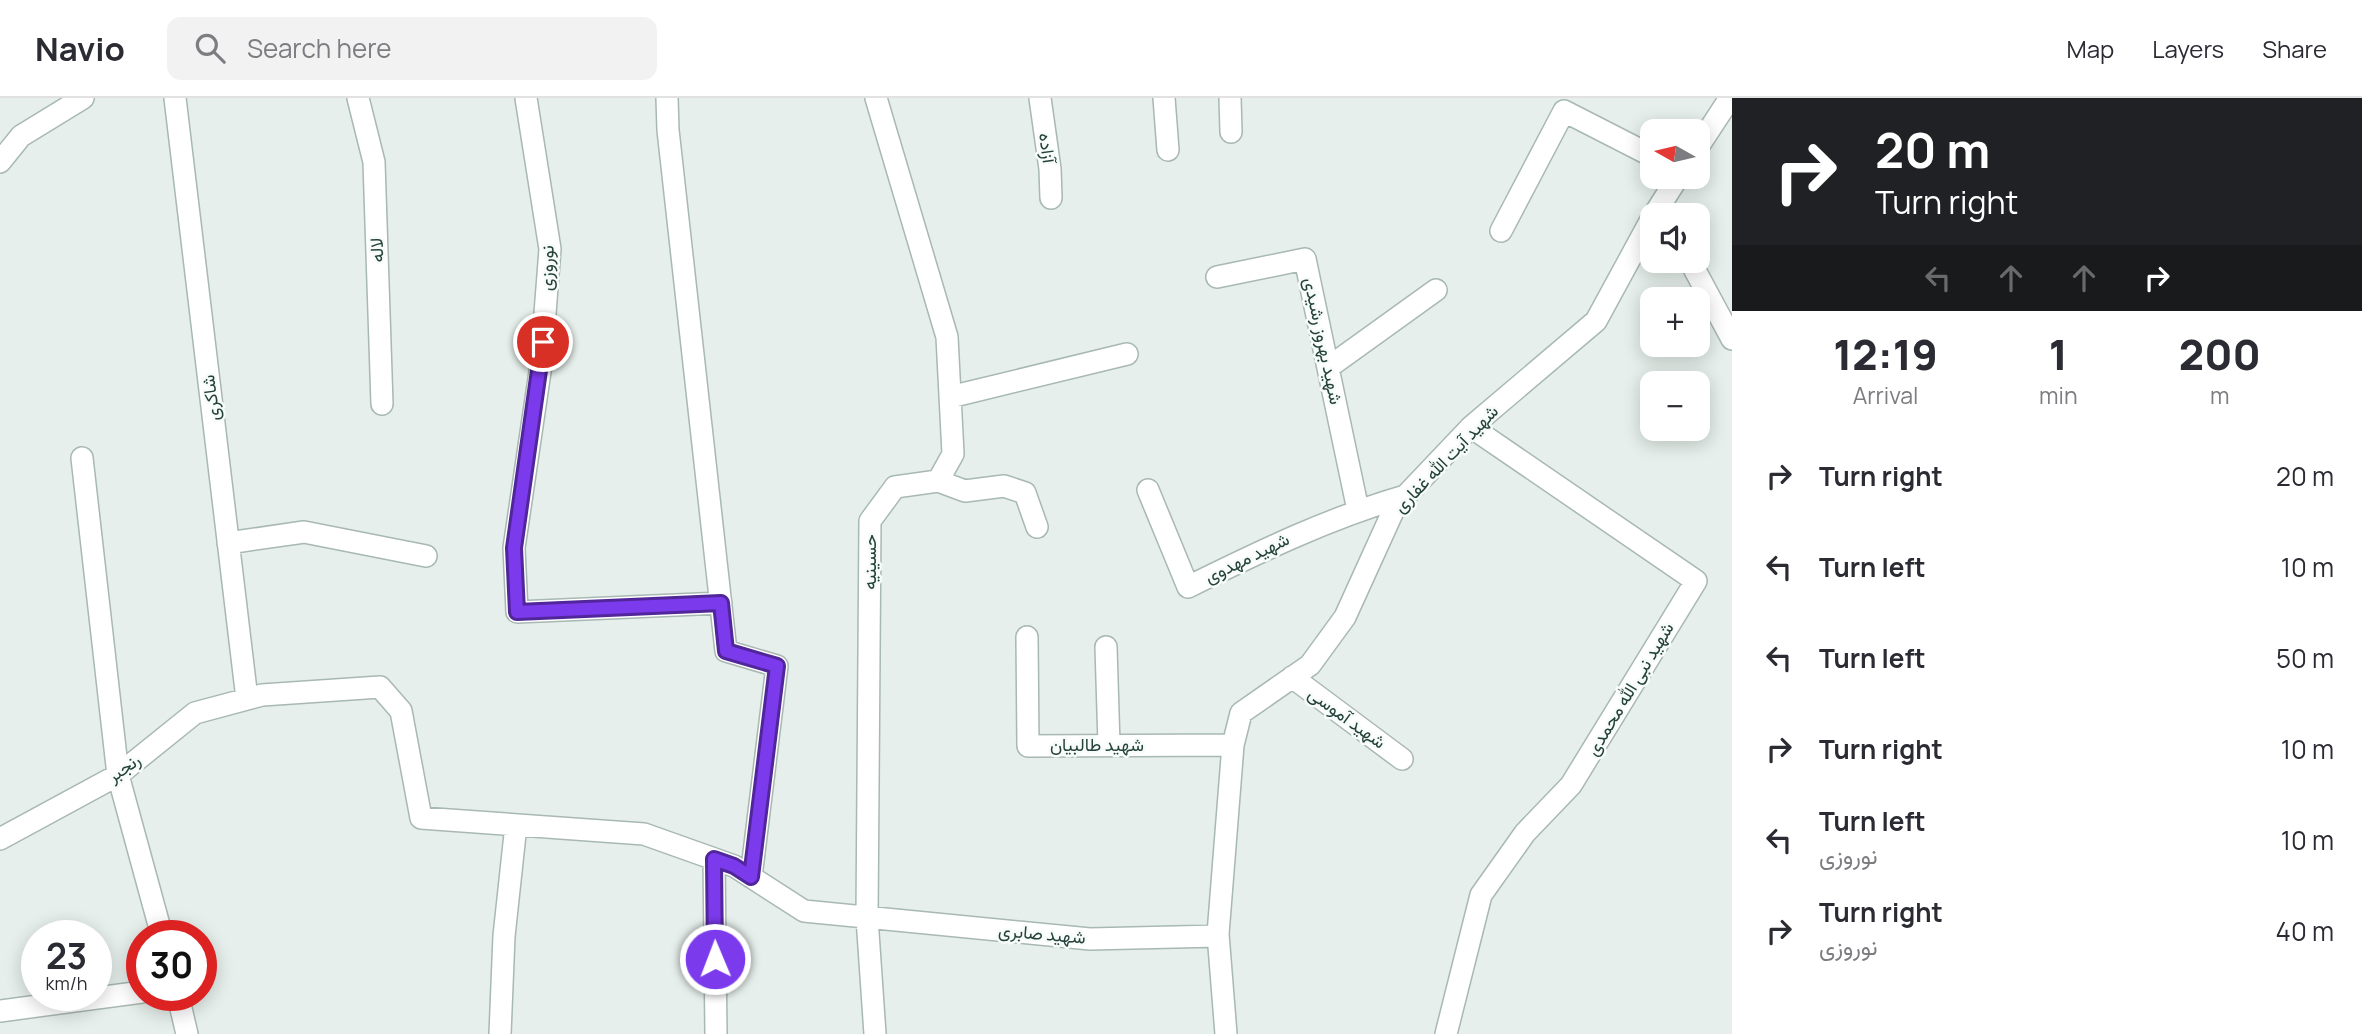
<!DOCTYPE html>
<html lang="en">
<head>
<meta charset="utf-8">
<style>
  body { margin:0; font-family:Manrope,Vazirmatn,sans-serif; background:#f2f2f3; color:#2b2b33; height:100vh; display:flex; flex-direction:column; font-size:26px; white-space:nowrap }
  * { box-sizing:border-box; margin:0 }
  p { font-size:23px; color:#7c7c81 }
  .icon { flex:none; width:38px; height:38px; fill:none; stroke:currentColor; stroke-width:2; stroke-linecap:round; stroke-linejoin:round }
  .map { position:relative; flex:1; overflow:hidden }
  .details { display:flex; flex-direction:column; background:#fff; width:630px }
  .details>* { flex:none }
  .hud { background:#202124; color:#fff; overflow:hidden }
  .needle { width:46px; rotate:278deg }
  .tools { position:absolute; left:1640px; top:21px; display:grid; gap:14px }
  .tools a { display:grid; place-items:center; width:70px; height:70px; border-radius:14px; background:#fff; box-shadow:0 4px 18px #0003; font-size:35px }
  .speed { position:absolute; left:21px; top:822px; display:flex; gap:14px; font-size:35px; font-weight:700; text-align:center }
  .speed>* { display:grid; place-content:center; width:91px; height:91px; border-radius:50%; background:#fff; box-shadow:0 4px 18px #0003; line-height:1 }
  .speed small { font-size:18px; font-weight:400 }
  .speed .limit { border:10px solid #d22; background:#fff; color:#111 }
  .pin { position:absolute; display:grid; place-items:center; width:60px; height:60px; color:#fff; margin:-30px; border:4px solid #fff; border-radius:50%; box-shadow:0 2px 7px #0007 }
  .me { position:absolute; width:77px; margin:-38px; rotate:359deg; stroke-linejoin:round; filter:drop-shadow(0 0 5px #0008) }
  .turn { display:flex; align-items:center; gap:24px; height:147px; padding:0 28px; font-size:32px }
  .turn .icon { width:91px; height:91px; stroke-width:2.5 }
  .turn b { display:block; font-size:49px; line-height:60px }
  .lanes { display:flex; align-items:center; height:66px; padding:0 28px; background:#0003; justify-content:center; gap:35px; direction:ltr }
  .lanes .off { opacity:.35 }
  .eta { display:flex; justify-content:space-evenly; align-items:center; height:119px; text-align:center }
  .eta b { font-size:42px; font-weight:800; line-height:49px }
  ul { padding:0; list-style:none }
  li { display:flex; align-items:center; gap:21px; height:91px; padding:0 28px }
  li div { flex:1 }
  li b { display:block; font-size:26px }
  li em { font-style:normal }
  header { display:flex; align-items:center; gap:42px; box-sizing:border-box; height:98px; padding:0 35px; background:#fff; border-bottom:2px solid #e1e1e2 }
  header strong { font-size:33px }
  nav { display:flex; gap:38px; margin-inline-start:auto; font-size:24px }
  .search { width:490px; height:63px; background:#f2f2f3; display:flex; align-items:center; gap:18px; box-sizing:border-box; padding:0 24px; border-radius:14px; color:#7c7c81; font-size:26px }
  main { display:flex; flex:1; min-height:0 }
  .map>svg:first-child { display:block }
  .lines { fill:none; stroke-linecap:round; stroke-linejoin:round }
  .minor-casing { stroke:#a8b8b2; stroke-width:24 }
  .minor { stroke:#fff; stroke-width:21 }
  .route-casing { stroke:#51269a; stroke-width:18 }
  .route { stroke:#7c3aed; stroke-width:12 }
  .labels { text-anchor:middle; stroke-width:5; stroke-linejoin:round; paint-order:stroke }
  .street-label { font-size:18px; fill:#24423a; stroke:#f7fbf9 }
</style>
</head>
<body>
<header>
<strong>Navio</strong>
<div class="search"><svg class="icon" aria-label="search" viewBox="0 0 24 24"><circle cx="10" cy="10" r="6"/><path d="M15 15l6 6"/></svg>Search here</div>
<nav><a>Map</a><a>Layers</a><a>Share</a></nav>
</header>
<main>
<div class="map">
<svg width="1732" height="936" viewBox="0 0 1732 936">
  <rect width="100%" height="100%" fill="#e6efeb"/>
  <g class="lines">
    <defs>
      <path id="minor" d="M175,0l72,601
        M358,0l16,64 8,242
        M526,0l24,151 -9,116 -27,183 3,64 204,-9
        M667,0l1,32 58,521 51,15 -26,211
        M1040,0l10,71 1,29
        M1164,0l4,52
        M1230,0l1,34
        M1698,49l32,-49
        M0,64l21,-26 62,-38
        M1654,117l24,-38
        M1501,133l63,-120 88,45
        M1690,163l42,78
        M1217,179l88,-18 53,251
        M1329,269l107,-77
        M950,299l177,-43
        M82,360l36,317 44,161
        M938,383l27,10 39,-5 21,7 12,34
        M1148,392l40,97c71,-35 141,-69 217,-91
        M228,445l76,-11 122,24
        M1027,539l1,109 205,-1
        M1106,549l3,98
        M1292,579l110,82
        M0,741l118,-64 77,-62 67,-18 118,-8 21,24 20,107 223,16 90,32 70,45 286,28 128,-3
        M714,761l2,175
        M178,898l9,38
        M0,913l142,-19
        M500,936l4,-98 12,-111
        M875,936l-8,-116 3,-397 25,-34 43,-6 15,-27 -6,-117 -71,-239
        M1226,936l-8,-100 15,-189 8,-32 69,-48 35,-48 50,-110 76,-80 125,-106 56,-103
        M1446,936l35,-139 44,-62 46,-48 125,-204 -225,-154"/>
    </defs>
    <!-- minor casing -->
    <use href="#minor" class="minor-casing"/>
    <!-- minor -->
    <use href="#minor" class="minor"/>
  </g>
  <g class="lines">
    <defs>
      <path id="route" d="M543,244l-29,206 3,64 204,-9 5,48 51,15 -26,211 -17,-11 -20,-7 1,100"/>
    </defs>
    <!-- route casing -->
    <use href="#route" class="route-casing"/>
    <!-- route -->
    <use href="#route" class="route"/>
  </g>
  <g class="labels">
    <!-- street labels -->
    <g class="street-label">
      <text transform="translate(1047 50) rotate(82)" y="6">آزاده</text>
      <text transform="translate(377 152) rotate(-92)" y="6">لاله</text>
      <text transform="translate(547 170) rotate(-88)" y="6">نوروزی</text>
      <text transform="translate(1323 243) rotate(78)" y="6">شهید بهروز رشیدی</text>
      <text transform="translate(211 300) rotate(-97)" y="6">شاکری</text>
      <text transform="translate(1446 361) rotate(-46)" y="6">شهید آیت الله غفاری</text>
      <text transform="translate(1247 460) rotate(-26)" y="6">شهید مهدوی</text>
      <text transform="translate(870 464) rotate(-90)" y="6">حسینیه</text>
      <text transform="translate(1630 591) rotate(-59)" y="6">شهید نبی الله محمدی</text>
      <text transform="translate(1347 620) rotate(36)" y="6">شهید آموسی</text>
      <text x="1097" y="653">شهید طالبیان</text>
      <text transform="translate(124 670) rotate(-35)" y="6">رنجبر</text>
      <text transform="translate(1042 836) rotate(5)" y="6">شهید صابری</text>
    </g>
  </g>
</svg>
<div class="tools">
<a><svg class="needle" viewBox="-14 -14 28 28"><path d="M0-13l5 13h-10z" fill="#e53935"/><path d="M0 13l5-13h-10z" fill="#7c7c81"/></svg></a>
<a><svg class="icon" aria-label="sound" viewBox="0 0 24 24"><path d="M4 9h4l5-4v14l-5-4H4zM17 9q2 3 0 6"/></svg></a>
<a>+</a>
<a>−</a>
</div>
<div class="speed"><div>23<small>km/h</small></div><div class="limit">30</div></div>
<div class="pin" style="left:543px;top:244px;background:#d93025"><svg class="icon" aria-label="arrive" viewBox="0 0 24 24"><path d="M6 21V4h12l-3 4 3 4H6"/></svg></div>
<svg class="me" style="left:715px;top:861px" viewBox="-20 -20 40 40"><circle r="17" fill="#7c3aed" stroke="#fff" stroke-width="3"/><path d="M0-11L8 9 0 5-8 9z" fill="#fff"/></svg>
</div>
<section class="details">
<div class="hud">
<div class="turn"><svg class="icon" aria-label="right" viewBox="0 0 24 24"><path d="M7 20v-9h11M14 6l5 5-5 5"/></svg><div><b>20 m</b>Turn right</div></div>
<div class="lanes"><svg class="icon off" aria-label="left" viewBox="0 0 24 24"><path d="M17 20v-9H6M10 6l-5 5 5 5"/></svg><svg class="icon off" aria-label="ahead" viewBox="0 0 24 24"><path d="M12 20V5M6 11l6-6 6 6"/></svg><svg class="icon off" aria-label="ahead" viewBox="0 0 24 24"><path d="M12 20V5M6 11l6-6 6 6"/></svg><svg class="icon" aria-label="right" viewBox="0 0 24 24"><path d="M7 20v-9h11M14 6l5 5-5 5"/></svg></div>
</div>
<div class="eta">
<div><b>12:19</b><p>Arrival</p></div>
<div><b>1</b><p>min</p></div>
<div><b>200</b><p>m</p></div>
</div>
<ul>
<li><svg class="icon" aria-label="right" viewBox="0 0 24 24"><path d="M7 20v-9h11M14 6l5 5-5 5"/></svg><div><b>Turn right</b></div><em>20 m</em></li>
<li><svg class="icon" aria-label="left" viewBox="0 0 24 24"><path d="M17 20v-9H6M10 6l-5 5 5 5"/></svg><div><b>Turn left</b></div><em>10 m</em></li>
<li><svg class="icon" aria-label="left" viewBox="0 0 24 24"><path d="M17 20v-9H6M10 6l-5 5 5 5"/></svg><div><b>Turn left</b></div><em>50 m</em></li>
<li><svg class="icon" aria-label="right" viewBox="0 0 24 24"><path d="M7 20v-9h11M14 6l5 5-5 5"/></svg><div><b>Turn right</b></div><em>10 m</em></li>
<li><svg class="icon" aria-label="left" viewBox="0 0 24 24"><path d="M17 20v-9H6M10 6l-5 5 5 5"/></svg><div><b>Turn left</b><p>نوروزی</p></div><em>10 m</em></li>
<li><svg class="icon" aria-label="right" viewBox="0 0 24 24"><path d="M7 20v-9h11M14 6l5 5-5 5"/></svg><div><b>Turn right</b><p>نوروزی</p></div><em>40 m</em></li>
</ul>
</section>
</main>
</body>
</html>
